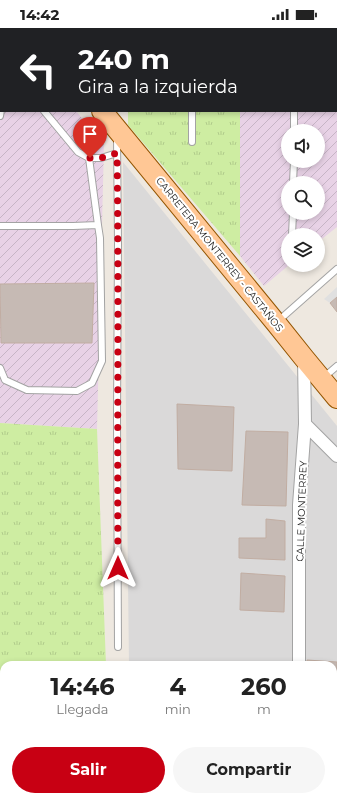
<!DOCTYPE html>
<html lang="es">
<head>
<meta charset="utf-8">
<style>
  body { margin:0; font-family:Montserrat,sans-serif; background:#f6f6f6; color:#222; height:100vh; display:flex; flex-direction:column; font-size:15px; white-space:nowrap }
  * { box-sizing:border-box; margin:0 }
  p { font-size:13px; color:#767676 }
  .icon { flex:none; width:22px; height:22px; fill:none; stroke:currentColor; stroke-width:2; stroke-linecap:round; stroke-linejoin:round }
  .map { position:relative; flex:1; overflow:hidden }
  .drawer { position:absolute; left:0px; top:633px; width:337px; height:140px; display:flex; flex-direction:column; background:#fff; border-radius:12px 12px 0 0; box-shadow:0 2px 6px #0003 }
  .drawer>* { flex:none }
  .hud { position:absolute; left:0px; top:0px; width:337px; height:84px; box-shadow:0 2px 6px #0003; background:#202124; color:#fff; overflow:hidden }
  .buttons { position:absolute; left:281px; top:96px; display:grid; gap:8px }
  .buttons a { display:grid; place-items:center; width:44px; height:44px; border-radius:50%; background:#fff; box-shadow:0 2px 6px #0003; font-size:20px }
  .pin { position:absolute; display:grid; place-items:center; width:34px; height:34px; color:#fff; margin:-41px -17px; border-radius:50% 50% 50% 0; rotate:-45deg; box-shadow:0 0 4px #0007 }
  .pin .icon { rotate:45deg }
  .me { position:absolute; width:44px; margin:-22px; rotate:0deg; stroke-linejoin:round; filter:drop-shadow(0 0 3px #0008) }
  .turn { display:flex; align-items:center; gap:14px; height:84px; padding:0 12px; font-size:18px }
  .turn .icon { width:52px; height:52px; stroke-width:2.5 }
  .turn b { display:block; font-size:28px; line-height:34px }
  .eta { display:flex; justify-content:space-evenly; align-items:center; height:68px; text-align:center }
  .eta b { font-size:24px; font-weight:700; line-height:28px }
  .action { display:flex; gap:8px; margin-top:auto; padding:8px 12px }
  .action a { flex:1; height:46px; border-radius:24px; background:#c80013; color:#fff; font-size:16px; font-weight:700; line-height:46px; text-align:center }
  .action a+a { background:#f6f6f6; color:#222 }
  .status { display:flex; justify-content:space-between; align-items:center; height:28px; padding:0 20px; background:#fff; direction:ltr }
  .status svg { height:11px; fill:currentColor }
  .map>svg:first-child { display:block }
  .residential { fill:#dad9d9 }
  .industrial { fill:url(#industrial-furrows); fill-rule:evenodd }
  .grass { fill:url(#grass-tufts) }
  .parking { fill:#e0e0e0 }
  .building { fill:#c6bab4; stroke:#c1ada2 }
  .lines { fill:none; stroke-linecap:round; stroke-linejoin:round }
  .service-casing { stroke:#a3a3a3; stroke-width:8 }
  .minor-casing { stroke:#a3a3a3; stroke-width:14 }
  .primary-casing { stroke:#945500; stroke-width:22 }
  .service { stroke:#fff; stroke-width:6 }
  .minor { stroke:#fff; stroke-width:12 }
  .primary { stroke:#ffc795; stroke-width:20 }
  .route { stroke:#c80013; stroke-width:7; stroke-dasharray:0 12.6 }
  .labels { text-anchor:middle; stroke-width:4; stroke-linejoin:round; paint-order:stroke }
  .street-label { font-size:10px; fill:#1c1c1c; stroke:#fff }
</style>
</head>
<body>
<div class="status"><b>14:42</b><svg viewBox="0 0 49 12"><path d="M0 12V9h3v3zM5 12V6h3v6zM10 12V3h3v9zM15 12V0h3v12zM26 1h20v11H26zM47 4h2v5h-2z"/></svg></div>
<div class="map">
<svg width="337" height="773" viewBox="0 0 337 773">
  <defs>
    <pattern id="industrial-furrows" width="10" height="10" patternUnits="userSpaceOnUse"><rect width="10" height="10" fill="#e8d2e6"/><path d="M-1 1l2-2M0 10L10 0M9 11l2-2" fill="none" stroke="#c6b4c5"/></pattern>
    <pattern id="grass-tufts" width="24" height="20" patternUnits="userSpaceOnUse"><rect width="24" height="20" fill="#ceeda2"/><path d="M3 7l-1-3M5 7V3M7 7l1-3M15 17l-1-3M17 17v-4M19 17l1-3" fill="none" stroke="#b0cb8b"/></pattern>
  </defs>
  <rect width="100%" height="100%" fill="#eee8e0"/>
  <!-- residential -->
  <path class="residential" d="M123,134l214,264v375h-207v-4h203v-132h-204z"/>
  <!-- industrial -->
  <path class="industrial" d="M0,0h5l1,1h-5v82h75l28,33 -7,285 -97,-6z
    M240,0h97v199l-19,15v-7h-30v30h1l-25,21 -24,-30v-145h96v-82h-96zM288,103h30v30h-30zM288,155h30v30h-30z"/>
  <!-- grass -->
  <path class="grass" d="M127,0h113v1h-113z
    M128,83h112v145l-112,-131z
    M0,395l97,6 9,236h-102v132h106l1,4h-111z"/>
  <!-- parking -->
  <path class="parking" d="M337,259v10l-7,6 -6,-4z"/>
  <!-- building -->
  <path class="building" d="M94,255l-2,60h-91l-1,-59z
    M337,269v15l-7,-9z
    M177,376l57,3 -2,64 -54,-2z
    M246,403l42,1 -2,74 -44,-1z
    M266,491l19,2v39l-46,-2v-20h27z
    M241,545l44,3 -1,36 -44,-2z
    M307,632l30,2v17h-4v-14h-26z"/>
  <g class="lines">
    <defs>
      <path id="service" d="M191,0v1
        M296,1v-1
        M336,22h1
        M336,69h1
        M44,83l34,41 11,6h12l16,-5
        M192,83v31
        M0,88l1,-6
        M294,103v-20
        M117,110l1,106 -1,173 1,230
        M293,155l1,-22
        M0,198h73l25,-1 -9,-67
        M292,207l1,-22
        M277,294l60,-53
        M0,340l5,12 22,10 50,1 15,-8 10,-22 -2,-123 -2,-13
        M323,350l14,-12"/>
      <path id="minor" d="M116,0v1
        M305,396l32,32
        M299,637v-160l6,-81 -1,-66
        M333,763h4
        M299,769v4"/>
      <path id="primary" d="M31,0l1,1
        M102,83l174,212 28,35 33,40"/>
    </defs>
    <!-- service casing -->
    <use href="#service" class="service-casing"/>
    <!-- minor casing -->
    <use href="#minor" class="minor-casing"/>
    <!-- primary casing -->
    <use href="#primary" class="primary-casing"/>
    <!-- service -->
    <use href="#service" class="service"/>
    <!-- minor -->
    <use href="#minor" class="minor"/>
    <!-- primary -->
    <use href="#primary" class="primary"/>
  </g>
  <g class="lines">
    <!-- route -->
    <path class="route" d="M90,130h11l16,-5c2,138 0,276 1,415"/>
  </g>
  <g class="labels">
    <!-- street labels -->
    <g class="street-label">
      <text transform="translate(220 226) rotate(51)" y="4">CARRETERA MONTERREY - CASTAÑOS</text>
      <text transform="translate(301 483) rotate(-88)" y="4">CALLE MONTERREY</text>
    </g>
  </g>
</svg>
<div class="buttons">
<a><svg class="icon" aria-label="sound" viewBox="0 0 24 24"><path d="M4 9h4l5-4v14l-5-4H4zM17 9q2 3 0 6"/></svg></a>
<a><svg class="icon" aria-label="search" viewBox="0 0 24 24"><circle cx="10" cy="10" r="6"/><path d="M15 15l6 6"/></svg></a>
<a><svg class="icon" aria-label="layers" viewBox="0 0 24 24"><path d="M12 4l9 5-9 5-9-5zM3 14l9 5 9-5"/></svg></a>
</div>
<div class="pin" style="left:90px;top:130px;background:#d93025"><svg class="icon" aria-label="arrive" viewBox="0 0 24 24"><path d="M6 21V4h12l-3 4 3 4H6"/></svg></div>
<svg class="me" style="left:118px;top:540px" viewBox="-20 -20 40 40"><path d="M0-17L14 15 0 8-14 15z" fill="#c80013" stroke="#fff" stroke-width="4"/></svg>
<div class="hud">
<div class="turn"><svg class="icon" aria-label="left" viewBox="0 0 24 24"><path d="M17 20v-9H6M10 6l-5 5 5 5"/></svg><div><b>240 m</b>Gira a la izquierda</div></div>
</div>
<section class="drawer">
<div class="eta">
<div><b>14:46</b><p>Llegada</p></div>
<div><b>4</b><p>min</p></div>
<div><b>260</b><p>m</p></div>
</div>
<div class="action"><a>Salir</a><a>Compartir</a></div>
</section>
</div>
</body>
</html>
